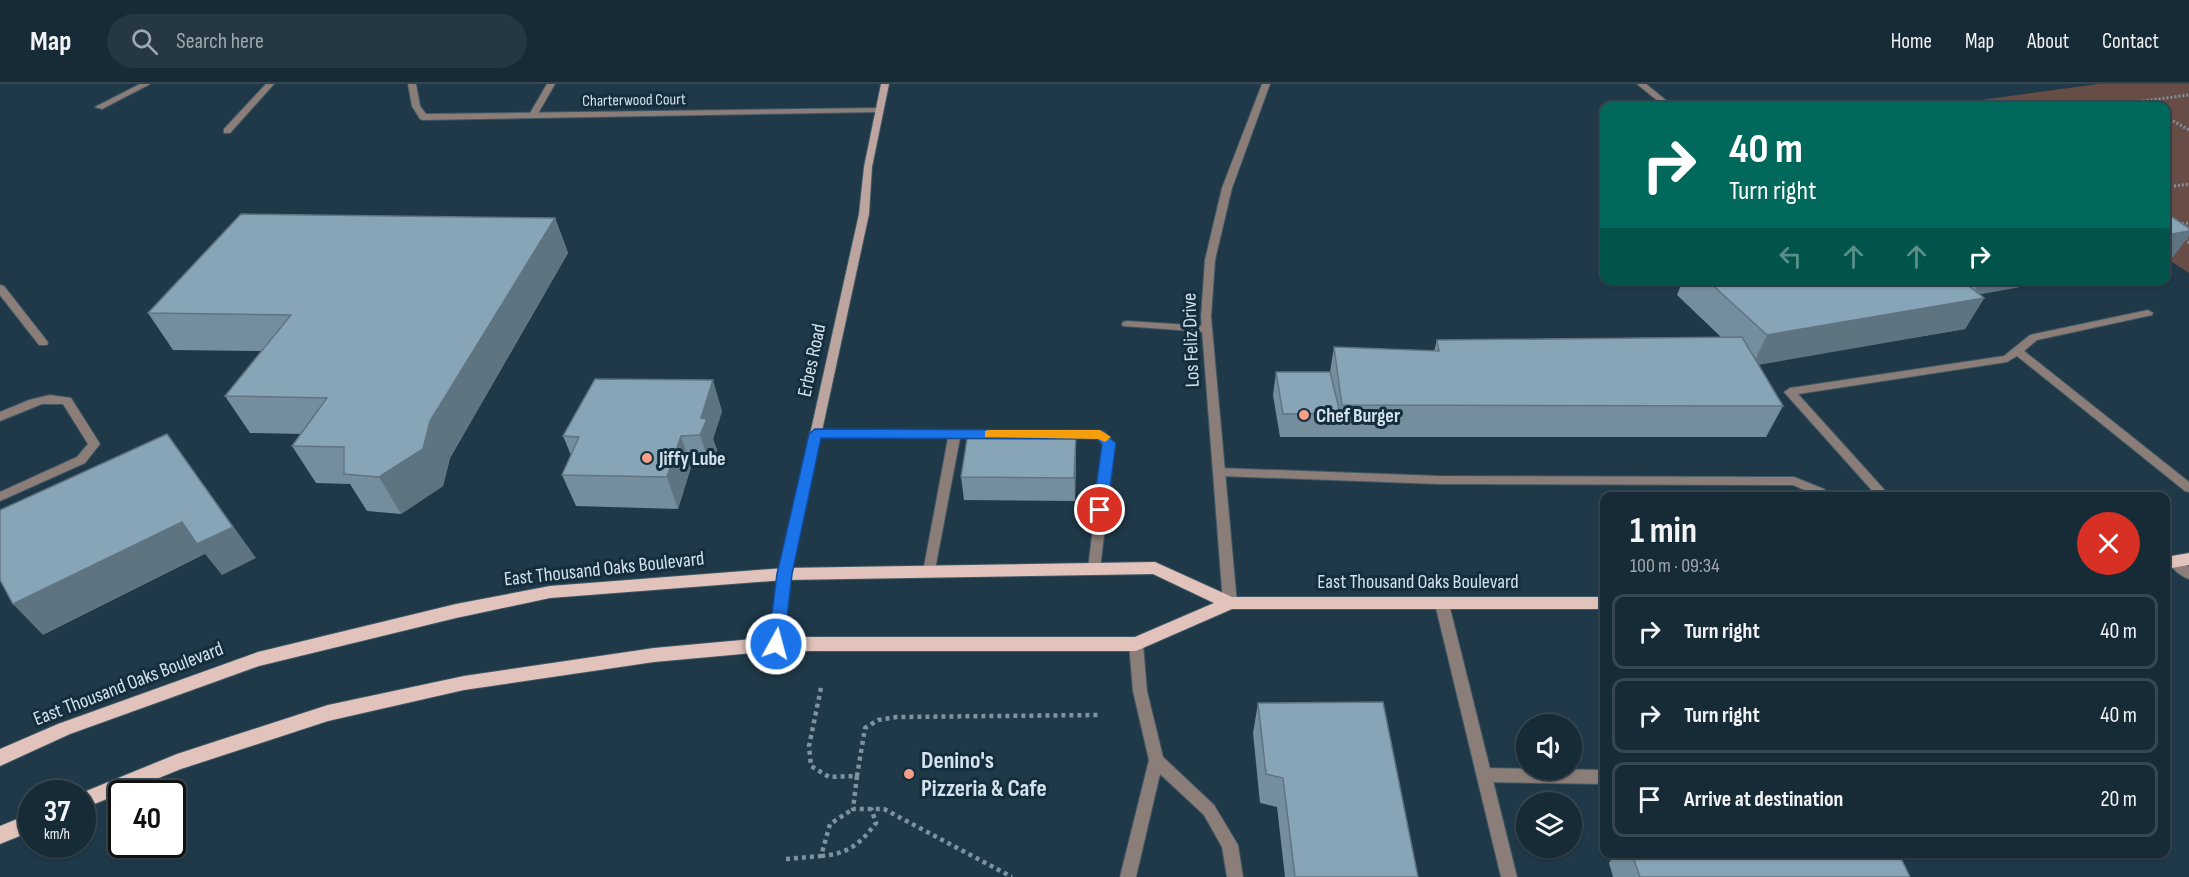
<!DOCTYPE html>
<html lang="en">
<head>
<meta charset="utf-8">
<style>
  body { margin:0; font-family:"Sofia Sans Condensed",sans-serif; background:#243742; color:#f1f3f6; height:100vh; display:flex; flex-direction:column; font-size:22px; white-space:nowrap }
  * { box-sizing:border-box; margin:0 }
  p { font-size:20px; color:#9ea7ad }
  .icon { flex:none; width:33px; height:33px; fill:none; stroke:currentColor; stroke-width:2; stroke-linecap:round; stroke-linejoin:round }
  .map { position:relative; flex:1; overflow:hidden }
  .details { position:absolute; left:1600px; top:408px; width:570px; height:366px; display:flex; flex-direction:column; background:#172b36; border-radius:12px; box-shadow:0 2px 4px #0004,0 0 0 2px #364751 }
  .details>* { flex:none }
  .banner { position:absolute; left:1600px; top:18px; width:570px; height:183px; border-radius:12px; box-shadow:0 2px 4px #0004,0 0 0 2px #364751; background:#00695c; color:#fff; overflow:hidden }
  .fabs { position:absolute; left:1516px; top:630px; display:grid; gap:12px }
  .fabs a { display:grid; place-items:center; width:66px; height:66px; border-radius:50%; background:#172b36; box-shadow:0 2px 4px #0004,0 0 0 2px #364751; font-size:30px }
  .speed { position:absolute; left:18px; top:696px; display:flex; gap:12px; font-size:30px; font-weight:700; text-align:center }
  .speed>* { display:grid; place-content:center; width:78px; height:78px; border-radius:50%; background:#172b36; box-shadow:0 2px 4px #0004,0 0 0 2px #364751; line-height:1 }
  .speed small { font-size:15px; font-weight:400 }
  .speed .limit { border:3px solid #111; border-radius:9px; background:#fff; color:#111 }
  .pin { position:absolute; display:grid; place-items:center; width:51px; height:51px; color:#fff; margin:-26px; border:3px solid #fff; border-radius:50%; box-shadow:0 2px 6px #0007 }
  .me { position:absolute; width:66px; margin:-33px; rotate:7deg; stroke-linejoin:round; filter:drop-shadow(0 0 4px #0008) }
  .turn { display:flex; align-items:center; gap:21px; height:126px; padding:0 30px; font-size:27px }
  .turn .icon { width:78px; height:78px; stroke-width:2.5 }
  .turn b { display:block; font-size:42px; line-height:51px }
  .lanes { display:flex; align-items:center; height:57px; padding:0 30px; background:#0003; justify-content:center; gap:30px; direction:ltr }
  .lanes .off { opacity:.35 }
  .round { display:grid; place-items:center; flex:none; width:63px; height:63px; border-radius:32px; background:#243742 }
  .headline { display:flex; align-items:center; justify-content:space-between; height:102px; padding:0 30px }
  h1 { font-size:36px; font-weight:700; line-height:45px }
  ul { padding:0; list-style:none }
  li { display:flex; align-items:center; gap:18px; height:75px; margin:0 12px 9px; padding:0 18px; border:3px solid #364751; border-radius:12px }
  li div { flex:1 }
  li b { display:block; font-size:22px }
  li em { font-style:normal }
  header { display:flex; align-items:center; gap:36px; box-sizing:border-box; height:84px; padding:0 30px; background:#172b36; border-bottom:2px solid #364751 }
  header strong { font-size:28px }
  nav { display:flex; gap:33px; margin-inline-start:auto; font-size:21px }
  .search { width:420px; height:54px; background:#243742; display:flex; align-items:center; gap:15px; box-sizing:border-box; padding:0 21px; border-radius:33px; color:#9ea7ad; font-size:22px }
  .map>svg:first-child { display:block }
  .green { fill:#674d46 }
  .lines { fill:none; stroke-linecap:round; stroke-linejoin:round }
  .lane-casing { stroke:#3f5766; stroke-width:2 }
  .street-casing { stroke:#3f5766; stroke-width:2 }
  .secondary-casing { stroke:#3f5766; stroke-width:2 }
  .primary-casing { stroke:#3f5766; stroke-width:2 }
  .path-far1 { stroke:#7e939f; stroke-width:3; stroke-dasharray:2 2; stroke-linecap:butt }
  .path { stroke:#7e939f; stroke-width:4.5; stroke-dasharray:4 4; stroke-linecap:butt }
  .lane { fill:#8b7d78; fill-rule:evenodd }
  .street { fill:#8b7d78; fill-rule:evenodd }
  .secondary { fill:#bca59e; fill-rule:evenodd }
  .primary { fill:#e1c3bb; fill-rule:evenodd }
  .wall { fill:#758e9e }
  .shaded-wall { fill:#5f7481 }
  .building { fill:#88a5b8; stroke:#5f7481; stroke-width:1.5 }
  .route { fill:#1a73e8; stroke:#114b97; stroke-width:1.5 }
  .slow { fill:#f59e0b }
  .poi-dot { fill:#f49f86; stroke:#142e3d; stroke-width:2 }
  .labels { text-anchor:middle; stroke-width:6; stroke-linejoin:round; paint-order:stroke }
  .far-street-label { font-size:16px; fill:#d3e2ec; stroke:#142e3d }
  .street-label { font-size:20px; fill:#d3e2ec; stroke:#142e3d }
  .poi-label { font-size:20px; font-weight:bold; fill:#d3e2ec; stroke:#142e3d; text-anchor:start }
  .near-poi-label { font-size:24px; font-weight:bold; fill:#d3e2ec; stroke:#142e3d; text-anchor:start }
</style>
</head>
<body>
<header>
<strong>Map</strong>
<div class="search"><svg class="icon" aria-label="search" viewBox="0 0 24 24"><circle cx="10" cy="10" r="6"/><path d="M15 15l6 6"/></svg>Search here</div>
<nav><a>Home</a><a>Map</a><a>About</a><a>Contact</a></nav>
</header>
<div class="map">
<svg width="2189" height="793" viewBox="0 0 2189 793">
  <rect width="100%" height="100%" fill="#1f3948"/>
  <!-- green -->
  <path class="green" d="M2098,0h91v189l-23,-15v-152h-228z"/>
  <g class="lines">
    <defs>
      <path id="lane" d="M266,0h8l-44,49h-6v-4z
        M547,0h8l-19,33h-6l-1,-2z
        M1637,0h9l27,22h-9z
        M0,201l4,1 43,55 1,2 -1,2h-8l-39,-50z
        M2148,226l5,3 -1,2 -115,25 -13,11 165,131v10l-4,-1 -168,-135 -10,6 -209,32 92,102h-13l-93,-104 6,-4 214,-32 26,-21z
        M1127,237l79,5 5,3 -5,3 -83,-6 -1,-2 1,-2z
        M50,311l21,3 29,46 -15,19 -85,38v-9l77,-35 11,-13 -25,-40h-21l-42,17v-9l29,-12z
        M815,346l171,1 2,3 -2,3 -26,1 -26,137h-10l-1,-3 25,-134 -137,-1 -2,-3 2,-3z
        M1062,346l38,1 4,1 11,11 -15,126 -1,3h-10l-1,-3 15,-125 -6,-5 -39,-2 -2,-3 2,-3z
        M1219,384l220,8 355,1 30,12 7,7h-13l-25,-11 -354,-1 -220,-8 -6,-4z
        M2175,473l14,10v12c-7,-2 -17,-10 -20,-17l1,-3z
        M1136,555l5,1 2,4 4,47 16,66 51,48 24,40 5,32h-16l-5,-30 -18,-32 -44,-41 -24,103h-16l29,-117 -16,-69 -4,-47 2,-4z
        M1484,684l121,2v14l-121,-2 -5,-2 -2,-5 2,-5z"/>
      <path id="street" d="M140,0h10l-48,25 -7,-2z
        M408,0h8l4,22 6,8 453,-6 4,2 -4,2 -456,8 -3,-1 -8,-13z
        M1262,0h8l-38,104 -17,72 -4,57 26,286 -2,4 -5,1 -5,-1 -2,-4 -22,-286 4,-57 17,-72z
        M1442,515l5,1 2,4 68,273h-16l-66,-273 2,-4z"/>
      <path id="secondary" d="M881,0h8l-17,83 -3,47 -78,360 -8,70 -2,4 -5,1 -5,-1 -2,-4 10,-70 80,-360 5,-47z"/>
      <path id="primary" d="M2189,469v12l-23,4v-12z
        M1155,478l77,35h373v12h-373l-96,42h-360l-122,11 -190,28 -136,31 -147,48 -99,40v-15h-3l98,-40 151,-49 136,-29 190,-28 122,-11h359l79,-34 -61,-29 -368,6 -235,18 -94,20 -197,48 -189,68 -70,32v-17l58,-25 200,-72 198,-48 94,-18 235,-18z
        M32,729v18l-32,13v-18z"/>
    </defs>
    <!-- lane casing -->
    <use href="#lane" class="lane-casing"/>
    <!-- street casing -->
    <use href="#street" class="street-casing"/>
    <!-- secondary casing -->
    <use href="#secondary" class="secondary-casing"/>
    <!-- primary casing -->
    <use href="#primary" class="primary-casing"/>
    <!-- path-far1 -->
    <path class="path-far1" d="M2141,18l8,4
      M2103,22l86,-11
      M2166,33l23,13
      M2166,103l23,-3
      M2178,140l11,-1
      M2183,151l6,8"/>
    <!-- path -->
    <path class="path" d="M821,604l-12,58 2,20 18,11 28,-1 8,-48 13,-8 19,-3 202,-2
      M857,692l-4,33h31l128,68
      M821,772c27,-2 39,-12 55,-33l-5,-15
      M786,775l35,-3 9,-32 23,-15"/>
    <!-- lane -->
    <use href="#lane" class="lane"/>
    <!-- street -->
    <use href="#street" class="street"/>
    <!-- secondary -->
    <use href="#secondary" class="secondary"/>
    <!-- primary -->
    <use href="#primary" class="primary"/>
  </g>
  <!-- wall -->
  <path class="wall" d="M555,134l13,35 -118,205 -7,28 -42,28 -34,-3 -17,-27 -34,-1 -24,-37 9,-12 -51,-1 -25,-37 36,-45 -88,-1 -25,-37z
    M1683,196h375l-79,14 5,4 -19,31 -207,35 25,42 -17,31h-486l-7,-42 3,-23h54l4,-25 100,4 3,-11 284,-3 -44,-42z
    M722,327l-9,28 4,11 -7,16 -19,1 -13,42 -102,-3 -14,-31 9,-20 -8,-19z
    M1076,350v23l-1,44 -111,-1 -3,-23z
    M1258,619l160,174h-133l-8,-70 -17,-4 -7,-70z
    M1614,770h285l11,23h-297l-4,-14z"/>
  <!-- shaded-wall -->
  <path class="shaded-wall" d="M555,134l13,35 -118,205 -7,28 -42,28 -22,-37 51,-56z
    M2189,147v5l-19,25h-4v-26z
    M1981,196h77l-87,16z
    M1984,214l-19,31 -213,37 15,-31z
    M713,296l9,31 -9,28 4,11 -7,16 -10,-31 1,-17z
    M167,350l89,124 -34,17 -17,-21 -162,81 -30,-31z
    M1076,350v23l-1,44 -1,-23z
    M681,352l10,31 -13,42 -11,-32z"/>
  <!-- building -->
  <path class="building" d="M2166,129l23,15v3l-23,4z
    M241,130l314,4 -125,203 -7,28 -44,28 -35,-3v-27l-52,-1 35,-48 -102,-2 66,-81 -143,-2z
    M1707,196h254l23,18 -217,37z
    M1742,253l41,69 -441,-1 -8,-58 105,4 -2,-11z
    M1276,288h54l10,41 -57,1z
    M595,295l118,1 -12,38 6,1 -7,16 -19,1 -14,41 -105,-2 17,-38 -16,-1z
    M968,349l108,1 -2,44 -113,-1z
    M167,350l66,93 -36,17 -15,-22 -169,82 -13,-24v-70z
    M1383,618l35,175h-123l-12,-99 -17,-4 -8,-71z
    M1632,770h267l11,23h-270z"/>
  <!-- route -->
  <path class="route" d="M815,345l285,1 16,13 -9,67 -7,5 -7,-5 9,-66 -5,-5 -276,-1 -29,136 -8,70 -8,6 -8,-6 9,-70 32,-140z"/>
  <!-- slow -->
  <path class="slow" d="M989,346h111l11,7 -6,5 -7,-3 -113,-2v-6z"/>
  <!-- markers -->
  <g class="poi-dot">
    <circle cx="1304" cy="331" r="6"/>
    <circle cx="647" cy="374" r="6"/>
    <circle cx="909" cy="690" r="6"/>
  </g>
  <g class="labels">
    <!-- far-street labels -->
    <g class="far-street-label">
      <text transform="translate(634 15) rotate(-1)" y="6">Charterwood Court</text>
    </g>
    <!-- street labels -->
    <g class="street-label">
      <text transform="translate(1190 256) rotate(-92)" y="7">Los Feliz Drive</text>
      <text transform="translate(811 276) rotate(-78)" y="7">Erbes Road</text>
      <text transform="translate(604 484) rotate(-6)" y="7">East Thousand Oaks Boulevard</text>
      <text x="1418" y="504">East Thousand Oaks Boulevard</text>
      <text transform="translate(128 599) rotate(-21)" y="7">East Thousand Oaks Boulevard</text>
    </g>
    <!-- poi labels -->
    <g class="poi-label">
      <text x="1316" y="338">Chef Burger</text>
      <text x="659" y="381">Jiffy Lube</text>
    </g>
    <!-- near-poi labels -->
    <g class="near-poi-label">
      <text x="921" y="684">Denino's<tspan x="921" dy="28">Pizzeria &amp; Cafe</tspan></text>
    </g>
  </g>
</svg>
<div class="fabs">
<a><svg class="icon" aria-label="sound" viewBox="0 0 24 24"><path d="M4 9h4l5-4v14l-5-4H4zM17 9q2 3 0 6"/></svg></a>
<a><svg class="icon" aria-label="layers" viewBox="0 0 24 24"><path d="M12 4l9 5-9 5-9-5zM3 14l9 5 9-5"/></svg></a>
</div>
<div class="speed"><div>37<small>km/h</small></div><div class="limit">40</div></div>
<div class="pin" style="left:1100px;top:426px;background:#d93025"><svg class="icon" aria-label="arrive" viewBox="0 0 24 24"><path d="M6 21V4h12l-3 4 3 4H6"/></svg></div>
<svg class="me" style="left:776px;top:560px" viewBox="-20 -20 40 40"><circle r="17" fill="#1a73e8" stroke="#fff" stroke-width="3"/><path d="M0-11L8 9 0 5-8 9z" fill="#fff"/></svg>
<div class="banner">
<div class="turn"><svg class="icon" aria-label="right" viewBox="0 0 24 24"><path d="M7 20v-9h11M14 6l5 5-5 5"/></svg><div><b>40 m</b>Turn right</div></div>
<div class="lanes"><svg class="icon off" aria-label="left" viewBox="0 0 24 24"><path d="M17 20v-9H6M10 6l-5 5 5 5"/></svg><svg class="icon off" aria-label="ahead" viewBox="0 0 24 24"><path d="M12 20V5M6 11l6-6 6 6"/></svg><svg class="icon off" aria-label="ahead" viewBox="0 0 24 24"><path d="M12 20V5M6 11l6-6 6 6"/></svg><svg class="icon" aria-label="right" viewBox="0 0 24 24"><path d="M7 20v-9h11M14 6l5 5-5 5"/></svg></div>
</div>
<section class="details">
<div class="headline"><div><h1>1 min</h1><p>100 m · 09:34</p></div><a class="round" style="background:#d93025;color:#fff"><svg class="icon" aria-label="close" viewBox="0 0 24 24"><path d="M6 6l12 12M18 6L6 18"/></svg></a></div>
<ul>
<li><svg class="icon" aria-label="right" viewBox="0 0 24 24"><path d="M7 20v-9h11M14 6l5 5-5 5"/></svg><div><b>Turn right</b></div><em>40 m</em></li>
<li><svg class="icon" aria-label="right" viewBox="0 0 24 24"><path d="M7 20v-9h11M14 6l5 5-5 5"/></svg><div><b>Turn right</b></div><em>40 m</em></li>
<li><svg class="icon" aria-label="arrive" viewBox="0 0 24 24"><path d="M6 21V4h12l-3 4 3 4H6"/></svg><div><b>Arrive at destination</b></div><em>20 m</em></li>
</ul>
</section>
</div>
</body>
</html>
